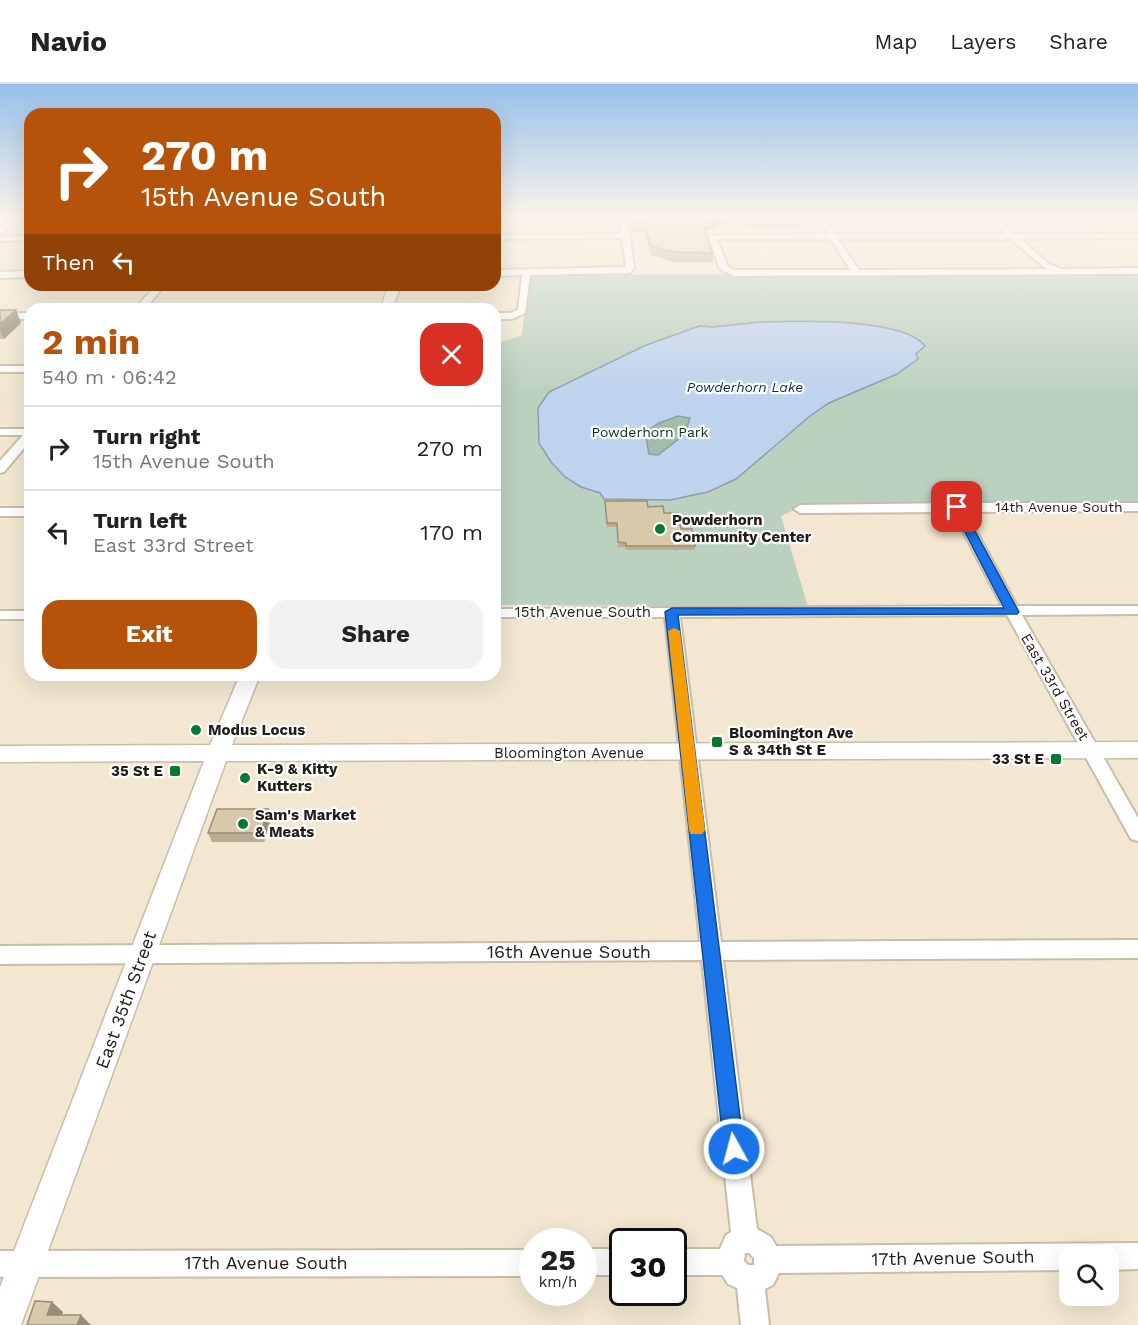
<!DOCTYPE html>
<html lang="en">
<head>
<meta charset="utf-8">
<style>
  body { margin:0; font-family:"Work Sans",sans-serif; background:#f2f2f2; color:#222; height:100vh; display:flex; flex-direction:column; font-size:22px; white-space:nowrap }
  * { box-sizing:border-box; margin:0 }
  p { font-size:20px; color:#767676 }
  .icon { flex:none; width:33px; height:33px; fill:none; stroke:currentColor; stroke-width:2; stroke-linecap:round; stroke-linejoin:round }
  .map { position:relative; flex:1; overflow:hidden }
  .panel { position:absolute; left:24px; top:219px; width:477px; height:378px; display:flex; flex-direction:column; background:#fff; border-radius:18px; box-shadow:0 6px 24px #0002 }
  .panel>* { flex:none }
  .banner { position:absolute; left:24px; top:24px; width:477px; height:183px; border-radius:18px; box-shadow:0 6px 24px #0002; background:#b45309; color:#fff; overflow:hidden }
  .buttons { position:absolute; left:1059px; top:1162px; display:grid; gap:12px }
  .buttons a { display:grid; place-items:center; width:60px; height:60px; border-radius:12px; background:#fff; box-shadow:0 6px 24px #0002; font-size:30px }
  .speed { position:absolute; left:519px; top:1144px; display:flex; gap:12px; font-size:30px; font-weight:700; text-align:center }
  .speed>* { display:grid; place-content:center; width:78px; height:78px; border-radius:50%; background:#fff; box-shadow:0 6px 24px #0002; line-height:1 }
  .speed small { font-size:15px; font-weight:400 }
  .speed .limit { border:3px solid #111; border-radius:9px; background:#fff; color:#111 }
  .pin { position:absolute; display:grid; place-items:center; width:51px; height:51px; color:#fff; margin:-26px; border-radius:12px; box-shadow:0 3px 9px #0006 }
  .me { position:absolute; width:66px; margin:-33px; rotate:353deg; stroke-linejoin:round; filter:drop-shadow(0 0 4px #0008) }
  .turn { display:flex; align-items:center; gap:21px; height:126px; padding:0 18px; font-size:27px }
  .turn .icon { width:78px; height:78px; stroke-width:2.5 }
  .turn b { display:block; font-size:42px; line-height:51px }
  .then { display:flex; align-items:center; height:57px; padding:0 18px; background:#0003; gap:12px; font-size:22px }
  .round { display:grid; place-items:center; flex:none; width:63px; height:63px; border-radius:18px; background:#f2f2f2 }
  .headline { display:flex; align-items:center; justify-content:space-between; height:102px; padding:0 18px }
  h1 { font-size:36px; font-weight:700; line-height:45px; color:#b45309 }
  .action { display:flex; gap:12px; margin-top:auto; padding:12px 18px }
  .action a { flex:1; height:69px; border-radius:18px; background:#b45309; color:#fff; font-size:24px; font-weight:700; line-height:69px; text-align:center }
  .action a+a { background:#f2f2f2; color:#222 }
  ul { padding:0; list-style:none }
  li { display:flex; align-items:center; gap:18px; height:84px; padding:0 18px; border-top:2px solid #e0e0e0 }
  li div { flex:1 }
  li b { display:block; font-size:22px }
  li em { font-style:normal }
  header { display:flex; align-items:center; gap:36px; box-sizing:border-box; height:84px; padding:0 30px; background:#fff; border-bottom:2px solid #e0e0e0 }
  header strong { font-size:28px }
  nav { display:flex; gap:33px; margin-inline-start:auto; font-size:21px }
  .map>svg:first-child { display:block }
  .green { fill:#bbd1c0 }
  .forest { fill:#a1bea9 }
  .water { fill:#bed3ee; stroke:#8f9cad; stroke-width:1.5; fill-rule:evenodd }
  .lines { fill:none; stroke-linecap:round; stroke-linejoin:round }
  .minor-casing { stroke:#c9bda8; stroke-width:4 }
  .tertiary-casing { stroke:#c9bda8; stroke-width:3 }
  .minor { fill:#fff; fill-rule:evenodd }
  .tertiary { fill:#fff; fill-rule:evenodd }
  .wall { fill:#baad93 }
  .shaded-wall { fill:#978d78 }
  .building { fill:#d8c9ab; stroke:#978d78; stroke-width:1.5 }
  .route { fill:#1a73e8; stroke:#114b97; stroke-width:1.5 }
  .slow { fill:#f59e0b }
  .poi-dot { fill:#037a30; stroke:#fff; stroke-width:2 }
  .labels { text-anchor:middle; stroke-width:4.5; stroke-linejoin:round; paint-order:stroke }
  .far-water-label { font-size:14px; font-style:italic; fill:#0c2a4d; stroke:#fff }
  .far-park-label { font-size:14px; fill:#003417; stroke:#fff }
  .far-street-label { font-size:14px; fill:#211d15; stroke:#fff }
  .poi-label { font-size:15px; font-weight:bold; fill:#211d15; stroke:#fff; text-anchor:start }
  .street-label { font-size:15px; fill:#211d15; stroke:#fff }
  .near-street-label { font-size:18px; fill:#211d15; stroke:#fff }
</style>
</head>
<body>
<header>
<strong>Navio</strong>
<nav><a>Map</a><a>Layers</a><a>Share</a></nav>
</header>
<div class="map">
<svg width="1138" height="1241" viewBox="0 0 1138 1241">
  <rect width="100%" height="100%" fill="#f3e7d1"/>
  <!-- green -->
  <path class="green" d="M1138,189v229l-329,1 -28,13 27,91 -313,-2v-264h9l18,-6 6,-59 3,-1z"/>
  <!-- forest -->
  <path class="forest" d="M678,332l12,2 -5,16 -27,21 -9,-1 -4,-21 14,-10z"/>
  <!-- water -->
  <path class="water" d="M760,238c36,-1 143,-5 165,24l-9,8 2,5 -21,15 -68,29 -19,13 -74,63 -28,13 -38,8 -66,-1 -4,-6 -19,-6 -16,-10 -14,-15 -12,-19 -1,-35 11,-16 95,-46 55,-20 14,1zM678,332l12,2 -5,16 -27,21 -9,-1 -4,-22 14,-9z"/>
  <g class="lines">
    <defs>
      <path id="minor" d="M16,133h9l-25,17v-6z
        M619,133h8l7,51 -4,5 -100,2 -5,38 -13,6h-17v-6h15l8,-3 4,-35 -27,1v-6l131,-3 -4,-29 -127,1v-4l126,-1z
        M816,133h8l11,17h171l-18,-17h8l19,17h123v4l-118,1 29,25 12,5 77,-1v6l-404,2 -14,-7 -12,-32 4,-2 116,-1zM717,155h114l19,31h-115l-7,-3zM838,155h173l35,30 -187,1z
        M30,152v4l-30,1v-4z
        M30,187v6l-30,1v-6z
        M156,201h9l-20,24h-10z
        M0,229h30v6h-30z
        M0,282h30v6h-30z
        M0,345h30v12l-26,31 -4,1v-12l23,-26h-23z
        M957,419h181v8l-172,1 51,94h121v8l-116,1 116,203v23l-7,-2 -124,-224 -327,2 41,325 417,-2v18l-415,2 34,269 14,8 5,9 362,-3v26l-30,1v-13h-38v13l-291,3 -6,12 -8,4 4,36h-28l-4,-37 -9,-4 -6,-9h-48v-26h46l6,-14 5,-3 -29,-272 -702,4v-18l700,-4 -35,-325h-170v-8l507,-3 -49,-94 -153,1 -6,-4 6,-4zM745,1169h4l5,5v7h-6l-4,-4z
        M0,424h30v8h-30z
        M0,527h30v8h-30z
        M584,1165h38v26h-38z
        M532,1166v26l-532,1v-26z"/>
      <path id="tertiary" d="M389,201h12l-9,24h-12z
        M240,591h20l-28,70 906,-3v16l-912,3 -205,564h-21v-38l204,-526 -204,1v-16l210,-1z"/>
    </defs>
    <!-- minor casing -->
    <use href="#minor" class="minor-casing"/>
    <!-- tertiary casing -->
    <use href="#tertiary" class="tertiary-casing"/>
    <!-- minor -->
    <use href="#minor" class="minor"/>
    <!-- tertiary -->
    <use href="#tertiary" class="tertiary"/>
  </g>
  <!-- wall -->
  <path class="wall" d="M635,133h101v1l-31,13 8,22v9h-40l-22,-7 -7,-23h-13v-14z
    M741,133h61l1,1 -2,9h-55z
    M0,226h16l5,13 -17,16h-4z
    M605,421l43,2 16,6 17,16 14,17v4h-69l-1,-3h-7l-1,-20h-10z
    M271,734l-7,24h-52l-4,-9z"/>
  <!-- shaded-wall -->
  <path class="shaded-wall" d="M720,133h16v1l-34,15v-9z
    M16,226l5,13 -17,16 -4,-9v-6z
    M268,725l3,9 -7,24 -3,-9z
    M52,1218l11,10 -5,13 -11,-10z
    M81,1231l10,10h-14z"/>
  <!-- building -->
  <path class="building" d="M635,133h85l-18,7 11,29 -39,-1 -23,-6 -7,-23h-12l-1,-5z
    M746,133h56l1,1 -56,1z
    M0,226h16l-16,14z
    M605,417h42l1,6 15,-1 1,7h14l3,16h11l3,17h-69v-3l-8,-1 -1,-19h-10z
    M217,725h51l-7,24h-53z
    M35,1217l17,1 -5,13h34l-4,10h-50z"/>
  <!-- sky -->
  <linearGradient id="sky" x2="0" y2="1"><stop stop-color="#97c0ea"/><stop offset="0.43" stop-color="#faf4ea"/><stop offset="1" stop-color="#faf4ea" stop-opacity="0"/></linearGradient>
  <rect width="1138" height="307" fill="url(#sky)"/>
  <!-- route -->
  <path class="route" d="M957,420l5,3 57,105 -2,2 -339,1 66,534 -3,7 -7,3 -7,-3 -3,-7 -59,-537 7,-4h332l-52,-101z"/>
  <!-- slow -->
  <path class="slow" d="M674,544l6,3 25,199 -3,4h-11l-2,-4 -21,-199z"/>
  <!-- markers -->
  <g class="poi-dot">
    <circle cx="660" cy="445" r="6"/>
    <circle cx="196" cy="646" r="6"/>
    <rect x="711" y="652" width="12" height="12" rx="3"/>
    <rect x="1050" y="669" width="12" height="12" rx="3"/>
    <rect x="169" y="681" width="12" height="12" rx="3"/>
    <circle cx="245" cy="694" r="6"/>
    <circle cx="243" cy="740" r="6"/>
  </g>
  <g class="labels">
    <!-- far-water labels -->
    <g class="far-water-label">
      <text x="745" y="308">Powderhorn Lake</text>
    </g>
    <!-- far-park labels -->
    <g class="far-park-label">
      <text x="650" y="353">Powderhorn Park</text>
    </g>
    <!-- far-street labels -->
    <g class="far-street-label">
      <text x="1059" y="428">14th Avenue South</text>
    </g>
    <!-- poi labels -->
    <g class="poi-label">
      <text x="672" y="441">Powderhorn<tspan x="672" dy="17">Community Center</tspan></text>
      <text x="208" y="651">Modus Locus</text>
      <text x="729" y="654">Bloomington Ave<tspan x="729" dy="17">S &amp; 34th St E</tspan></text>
      <text x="1044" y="680" text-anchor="end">33 St E</text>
      <text x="257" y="690">K-9 &amp; Kitty<tspan x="257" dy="17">Kutters</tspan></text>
      <text x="163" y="692" text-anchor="end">35 St E</text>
      <text x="255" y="736">Sam's Market<tspan x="255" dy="17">&amp; Meats</tspan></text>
    </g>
    <!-- street labels -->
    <g class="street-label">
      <text x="583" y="533">15th Avenue South</text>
      <text transform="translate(1055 603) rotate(60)" y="5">East 33rd Street</text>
      <text x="569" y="674">Bloomington Avenue</text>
    </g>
    <!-- near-street labels -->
    <g class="near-street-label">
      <text x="569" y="874">16th Avenue South</text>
      <text transform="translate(126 916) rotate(-70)" y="6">East 35th Street</text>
      <text transform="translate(953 1174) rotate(-1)" y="6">17th Avenue South</text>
      <text x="266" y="1185">17th Avenue South</text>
    </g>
  </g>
</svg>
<div class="buttons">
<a><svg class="icon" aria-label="search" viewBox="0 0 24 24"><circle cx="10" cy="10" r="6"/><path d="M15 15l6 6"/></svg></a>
</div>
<div class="speed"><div>25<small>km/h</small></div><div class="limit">30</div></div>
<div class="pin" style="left:957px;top:423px;background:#d93025"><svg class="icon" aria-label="arrive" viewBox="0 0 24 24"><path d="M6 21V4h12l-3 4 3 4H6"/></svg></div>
<svg class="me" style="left:734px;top:1065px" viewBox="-20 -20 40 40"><circle r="17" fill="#1a73e8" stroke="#fff" stroke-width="3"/><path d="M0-11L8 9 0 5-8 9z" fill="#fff"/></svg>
<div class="banner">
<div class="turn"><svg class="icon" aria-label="right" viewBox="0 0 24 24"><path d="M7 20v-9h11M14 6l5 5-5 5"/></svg><div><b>270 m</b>15th Avenue South</div></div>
<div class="then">Then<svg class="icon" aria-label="left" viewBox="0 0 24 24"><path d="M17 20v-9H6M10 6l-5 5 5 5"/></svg></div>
</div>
<section class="panel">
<div class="headline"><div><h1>2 min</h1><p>540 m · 06:42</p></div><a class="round" style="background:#d93025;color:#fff"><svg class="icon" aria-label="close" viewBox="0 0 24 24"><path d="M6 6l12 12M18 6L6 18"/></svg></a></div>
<ul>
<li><svg class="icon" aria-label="right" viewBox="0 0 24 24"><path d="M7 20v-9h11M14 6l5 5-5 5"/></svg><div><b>Turn right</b><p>15th Avenue South</p></div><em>270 m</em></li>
<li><svg class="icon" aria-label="left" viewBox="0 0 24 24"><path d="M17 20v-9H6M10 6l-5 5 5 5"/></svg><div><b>Turn left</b><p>East 33rd Street</p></div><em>170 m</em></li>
</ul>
<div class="action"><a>Exit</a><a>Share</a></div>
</section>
</div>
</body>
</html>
